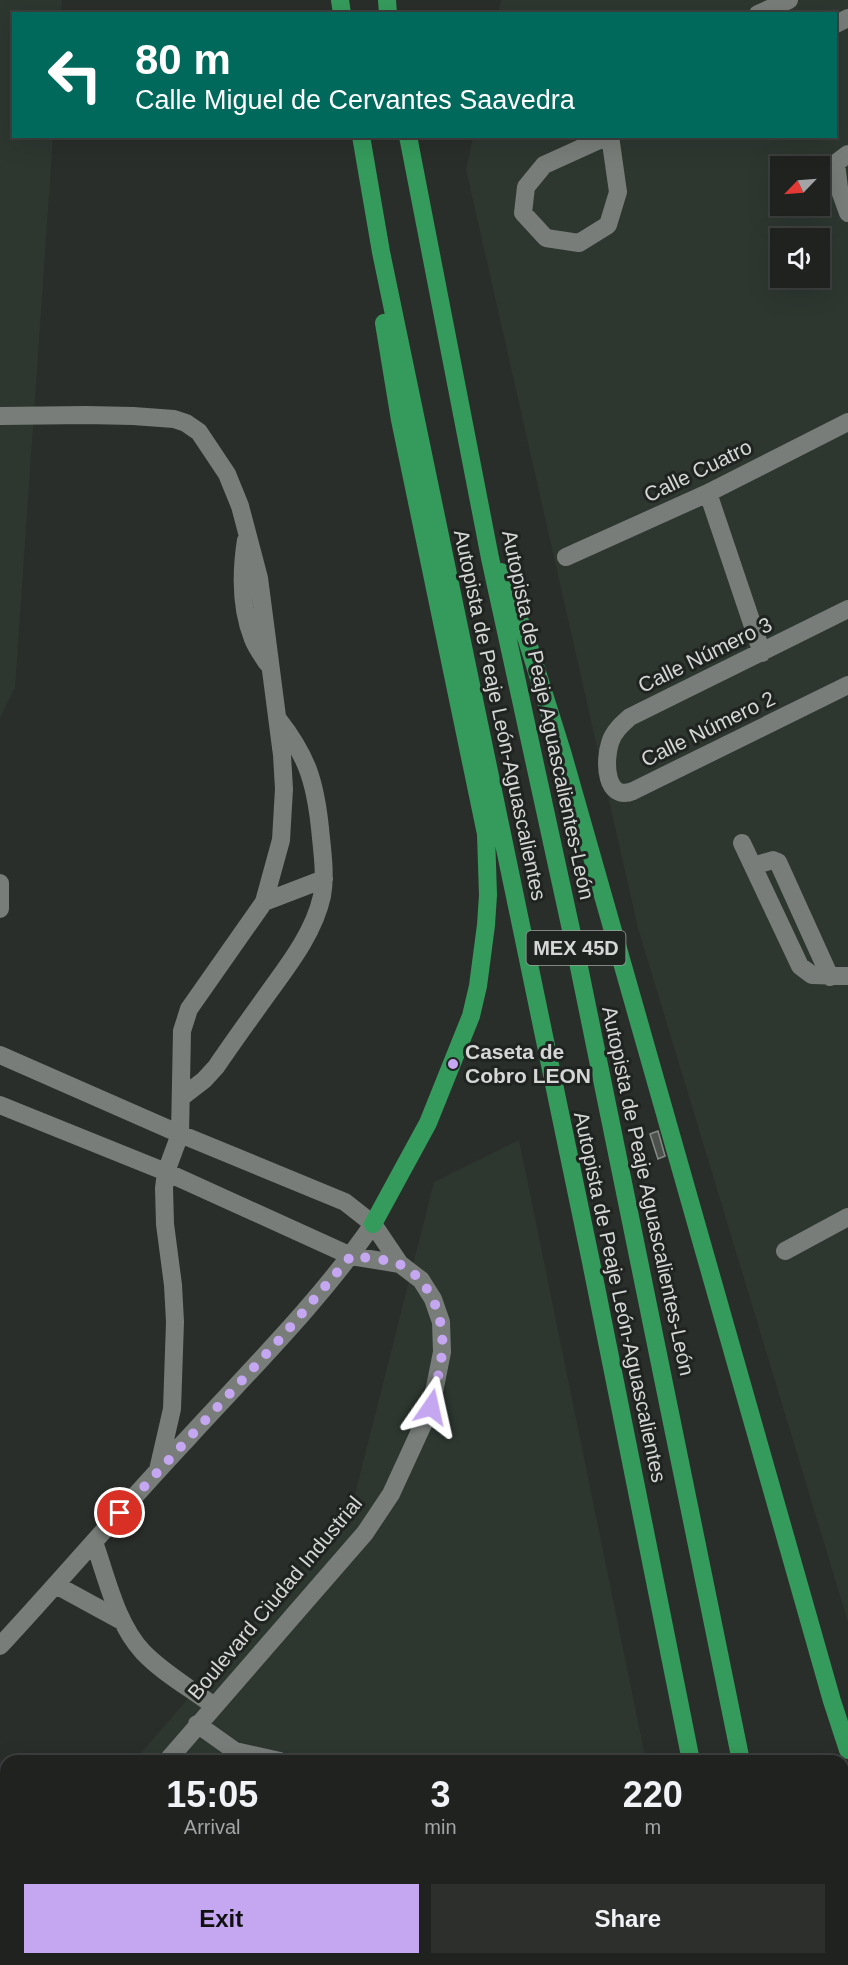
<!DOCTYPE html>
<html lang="en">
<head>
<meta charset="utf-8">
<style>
  body { margin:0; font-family:Arial,sans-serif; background:#2d2f2d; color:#f1f3f6; height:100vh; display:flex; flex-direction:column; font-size:22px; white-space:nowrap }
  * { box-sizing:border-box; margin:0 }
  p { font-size:20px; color:#a2a4a5 }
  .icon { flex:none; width:33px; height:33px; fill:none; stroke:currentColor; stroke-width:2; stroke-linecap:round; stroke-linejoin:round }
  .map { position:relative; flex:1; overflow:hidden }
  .drawer { position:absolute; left:0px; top:1755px; width:849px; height:210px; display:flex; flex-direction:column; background:#202220; border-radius:18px 18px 0 0; box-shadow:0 6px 24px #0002,0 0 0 2px #3d3f3e }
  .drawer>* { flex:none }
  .top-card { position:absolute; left:12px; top:12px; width:825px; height:126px; border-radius:0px; box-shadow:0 6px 24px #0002,0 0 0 2px #3d3f3e; background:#00695c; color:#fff; overflow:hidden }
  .needle { width:39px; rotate:245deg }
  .buttons { position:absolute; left:770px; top:156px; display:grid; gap:12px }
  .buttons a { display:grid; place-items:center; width:60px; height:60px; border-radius:0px; background:#202220; box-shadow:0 6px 24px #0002,0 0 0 2px #3d3f3e; font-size:30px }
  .pin { position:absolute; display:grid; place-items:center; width:51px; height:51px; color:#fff; margin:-26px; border:3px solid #fff; border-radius:50%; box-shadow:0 2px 6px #0007 }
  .me { position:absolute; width:66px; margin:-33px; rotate:11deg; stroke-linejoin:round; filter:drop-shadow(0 0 4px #0008) }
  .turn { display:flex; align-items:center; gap:21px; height:126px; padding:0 24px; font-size:27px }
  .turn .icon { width:78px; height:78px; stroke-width:2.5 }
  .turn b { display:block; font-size:42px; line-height:51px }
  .eta { display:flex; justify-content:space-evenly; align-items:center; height:102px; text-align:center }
  .eta b { font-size:36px; font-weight:800; line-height:42px }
  .primary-button { display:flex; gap:12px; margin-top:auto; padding:12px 24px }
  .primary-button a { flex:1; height:69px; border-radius:0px; background:#c5a7f1; color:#111; font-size:24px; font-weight:800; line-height:69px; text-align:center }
  .primary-button a+a { background:#2d2f2d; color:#f1f3f6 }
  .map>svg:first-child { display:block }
  .built { fill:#2d3730; fill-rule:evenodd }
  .building { fill:#4c514d; stroke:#868b87; stroke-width:1.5 }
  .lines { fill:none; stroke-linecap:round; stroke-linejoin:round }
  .minor { stroke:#787d79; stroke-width:18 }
  .highway { stroke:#359b5c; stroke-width:18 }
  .route { stroke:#c5a7f1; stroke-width:10; stroke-dasharray:0 18 }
  .poi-dot { fill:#c5a7f1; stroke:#202421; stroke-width:2 }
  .labels { text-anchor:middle; stroke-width:6; stroke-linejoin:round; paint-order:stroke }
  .shield { fill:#202421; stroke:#9ea19f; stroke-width:1.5 }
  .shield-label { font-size:20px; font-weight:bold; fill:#d4d7d5 }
  .street-label { font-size:21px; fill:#d4d7d5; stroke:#202421 }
  .poi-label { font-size:21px; font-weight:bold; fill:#d4d7d5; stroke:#202421; text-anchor:start }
</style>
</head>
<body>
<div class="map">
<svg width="848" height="1965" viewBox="0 0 848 1965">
  <rect width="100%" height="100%" fill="#2a2e2b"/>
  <!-- built -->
  <path class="built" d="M0,0h62l-1,13 -47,1v122l39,1 -38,550 -15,31z
    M501,0h347v1622l-210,-694 -172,-759 7,-32 363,-1v-122l-338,-1zM780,166h39v40h-39zM780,238h39v40h-39z
    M519,1140l127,621h-512l217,-251 83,-328z
    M6,1909v50h681l1,6h-688v-49z"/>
  <!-- building -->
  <path class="building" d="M658,1131l7,25 -7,3 -8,-25z"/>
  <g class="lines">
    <!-- minor -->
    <path class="minor" d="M758,14l31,-14
      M836,24l12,-6
      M608,136l-64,29 -18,22 -3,26 23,25 33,5 29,-18 10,-33 -8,-56
      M848,154l-12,9 3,25 9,25
      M0,416l86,-1 47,1 41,3 12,4 13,9 28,42 13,32 19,72 23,177 2,34 -3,51 -17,62 -75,107 -7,22 -2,103 -14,38 -2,16 1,36 8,61 2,37 -3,87 -14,61
      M708,493l54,160
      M246,540c-5,32 -6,67 7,99 3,8 9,16 14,24
      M566,557l142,-64 140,-71
      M848,609l-218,108c-8,7 -17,15 -20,26 -6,18 -5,59 23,48l215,-106
      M742,843l58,123 12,9 36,1
      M753,866l20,-6 5,2 52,115
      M0,883v26
      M264,902l60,-23
      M0,1055l180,79 165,68 28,22 27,40 21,16 12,19 8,23 1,30 -11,55 -40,87 -26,39 -198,228
      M182,1097l22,-17 12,-13c17,-25 35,-50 53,-75 21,-29 45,-60 53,-96 4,-22 0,-46 -2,-68 -5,-47 -13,-72 -42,-109
      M0,1105l166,67 185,84 49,8
      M785,1251l63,-34
      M94,1542c13,36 22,81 49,110 20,21 47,36 71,54
      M56,1585l66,36
      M0,1646c64,-69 125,-141 189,-209 63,-69 131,-136 184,-213
      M197,1724l38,27 45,10
      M0,1958l6,-7
      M43,1959l5,6
      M336,1959l2,6"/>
    <!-- highway -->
    <path class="highway" d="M340,0l2,14
      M387,0l1,14
      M361,136l20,116 210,1010 100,499
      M408,136l82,422 87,399 164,804
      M501,572l26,68 36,115 269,946 16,49
      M373,1224l55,-101 43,-107 7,-30 8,-61 2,-30 -2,-61 -86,-414 -16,-97
      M731,1959l2,6
      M781,1959l1,6"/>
  </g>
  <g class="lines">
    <!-- route -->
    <path class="route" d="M120,1513l160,-174 71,-83c14,2 39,3 50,9 31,16 44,55 41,88 -2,18 -7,36 -11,54"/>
  </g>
  <!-- markers -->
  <circle class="poi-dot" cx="453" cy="1064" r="6"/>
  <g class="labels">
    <!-- shield labels -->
    <rect class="shield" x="526.5" y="931" width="99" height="34" rx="4.5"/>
    <g class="shield-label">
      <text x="576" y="955">MEX 45D</text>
    </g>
    <!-- street labels -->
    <g class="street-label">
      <text transform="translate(698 471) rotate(-26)" y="7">Calle Cuatro</text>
      <text transform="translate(705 655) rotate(-26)" y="7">Calle Número 3</text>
      <text transform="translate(500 715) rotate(78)" y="7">Autopista de Peaje León-Aguascalientes</text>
      <text transform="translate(548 715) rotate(78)" y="7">Autopista de Peaje Aguascalientes-León</text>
      <text transform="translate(708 729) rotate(-26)" y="7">Calle Número 2</text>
      <text transform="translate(648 1191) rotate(78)" y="7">Autopista de Peaje Aguascalientes-León</text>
      <text transform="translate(620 1297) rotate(78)" y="7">Autopista de Peaje León-Aguascalientes</text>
      <text transform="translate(275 1598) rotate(-50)" y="7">Boulevard Ciudad Industrial</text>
    </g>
    <!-- poi labels -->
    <g class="poi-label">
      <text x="465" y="1059">Caseta de<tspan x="465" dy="24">Cobro LEON</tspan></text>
    </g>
  </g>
</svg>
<div class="buttons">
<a><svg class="needle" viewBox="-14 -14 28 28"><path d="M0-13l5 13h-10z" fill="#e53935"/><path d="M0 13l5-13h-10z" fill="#a2a4a5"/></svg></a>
<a><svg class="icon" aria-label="sound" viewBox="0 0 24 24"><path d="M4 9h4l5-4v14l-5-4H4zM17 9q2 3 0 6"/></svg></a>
</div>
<div class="pin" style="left:120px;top:1513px;background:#d93025"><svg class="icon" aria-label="arrive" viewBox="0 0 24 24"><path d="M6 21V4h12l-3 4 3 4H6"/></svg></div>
<svg class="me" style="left:431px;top:1407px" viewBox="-20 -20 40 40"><path d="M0-17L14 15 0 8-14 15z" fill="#c5a7f1" stroke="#fff" stroke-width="4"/></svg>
<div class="top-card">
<div class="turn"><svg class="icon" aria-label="left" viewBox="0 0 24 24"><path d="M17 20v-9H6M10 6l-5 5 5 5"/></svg><div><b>80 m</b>Calle Miguel de Cervantes Saavedra</div></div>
</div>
<section class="drawer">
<div class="eta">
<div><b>15:05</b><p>Arrival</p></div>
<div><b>3</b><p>min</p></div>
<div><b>220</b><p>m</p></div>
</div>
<div class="primary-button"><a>Exit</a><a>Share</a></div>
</section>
</div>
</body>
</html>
